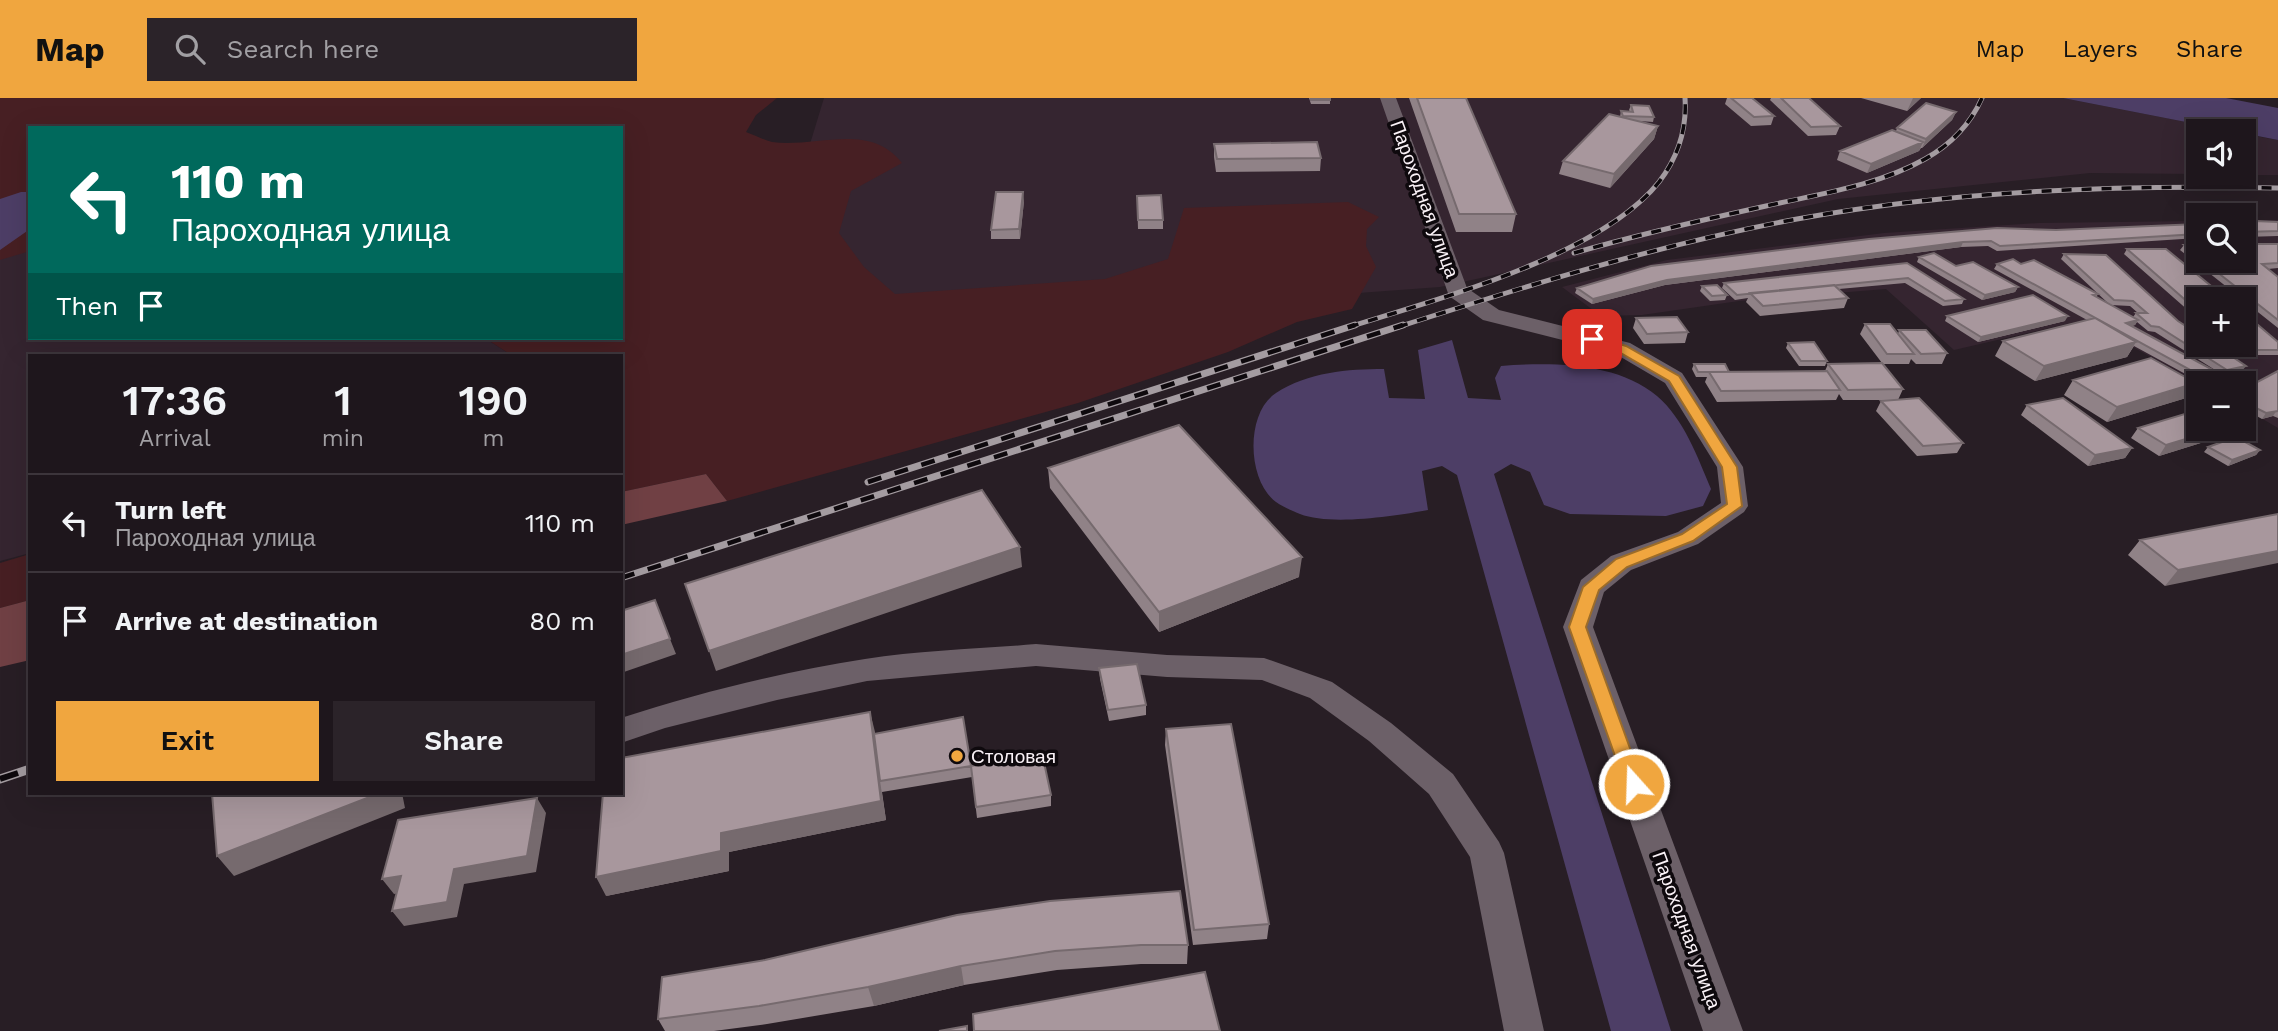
<!DOCTYPE html>
<html lang="en">
<head>
<meta charset="utf-8">
<style>
  body { margin:0; font-family:"Work Sans",sans-serif; background:#2b2329; color:#f1f3f6; height:100vh; display:flex; flex-direction:column; font-size:26px; white-space:nowrap }
  * { box-sizing:border-box; margin:0 }
  p { font-size:23px; color:#a19fa3 }
  .icon { flex:none; width:38px; height:38px; fill:none; stroke:currentColor; stroke-width:2; stroke-linecap:round; stroke-linejoin:round }
  .map { position:relative; flex:1; overflow:hidden }
  .drawer { position:absolute; left:28px; top:256px; width:595px; height:441px; display:flex; flex-direction:column; background:#1e161c; border-radius:0px; box-shadow:0 7px 28px #0002,0 0 0 2px #3c353b }
  .drawer>* { flex:none }
  .guide { position:absolute; left:28px; top:28px; width:595px; height:214px; border-radius:0px; box-shadow:0 7px 28px #0002,0 0 0 2px #3c353b; background:#00695c; color:#fff; overflow:hidden }
  .fabs { position:absolute; left:2186px; top:21px; display:grid; gap:14px }
  .fabs a { display:grid; place-items:center; width:70px; height:70px; border-radius:0px; background:#1e161c; box-shadow:0 7px 28px #0002,0 0 0 2px #3c353b; font-size:35px }
  .pin { position:absolute; display:grid; place-items:center; width:60px; height:60px; color:#fff; margin:-30px; border-radius:14px; box-shadow:0 4px 10px #0006 }
  .me { position:absolute; width:77px; margin:-38px; rotate:340deg; stroke-linejoin:round; filter:drop-shadow(0 0 5px #0008) }
  .turn { display:flex; align-items:center; gap:24px; height:147px; padding:0 28px; font-size:32px }
  .turn .icon { width:91px; height:91px; stroke-width:2.5 }
  .turn b { display:block; font-size:49px; line-height:60px }
  .then { display:flex; align-items:center; height:66px; padding:0 28px; background:#0003; gap:14px; font-size:26px }
  .eta { display:flex; justify-content:space-evenly; align-items:center; height:119px; text-align:center }
  .eta b { font-size:42px; font-weight:600; line-height:49px }
  .primary-button { display:flex; gap:14px; margin-top:auto; padding:14px 28px }
  .primary-button a { flex:1; height:80px; border-radius:0px; background:#f0a63f; color:#111; font-size:28px; font-weight:600; line-height:80px; text-align:center }
  .primary-button a+a { background:#2b2329; color:#f1f3f6 }
  ul { padding:0; list-style:none }
  li { display:flex; align-items:center; gap:21px; height:98px; padding:0 28px; border-top:2px solid #3c353b }
  li div { flex:1 }
  li b { display:block; font-size:26px }
  li em { font-style:normal }
  header { display:flex; align-items:center; gap:42px; box-sizing:border-box; height:98px; padding:0 35px; background:#f0a63f; color:#111 }
  header strong { font-size:33px }
  nav { display:flex; gap:38px; margin-inline-start:auto; font-size:24px }
  .search { width:490px; height:63px; background:#2b2329; display:flex; align-items:center; gap:18px; box-sizing:border-box; padding:0 24px; border-radius:0px; color:#a19fa3; font-size:26px }
  .map>svg:first-child { display:block }
  .built { fill:#352530; fill-rule:evenodd }
  .green { fill:#471f23 }
  .forest { fill:#704044 }
  .water { fill:#4d3e66 }
  .lines { fill:none; stroke-linecap:round; stroke-linejoin:round }
  .street { fill:#6c6068; fill-rule:evenodd }
  .rail-far2-casing { stroke:#a49ca1; stroke-width:5 }
  .rail-far1-casing { stroke:#a49ca1; stroke-width:7 }
  .rail-casing { stroke:#a49ca1; stroke-width:9 }
  .rail-far2 { stroke:#0e090d; stroke-width:3.5; stroke-dasharray:10; stroke-linecap:butt }
  .rail-far1 { stroke:#0e090d; stroke-width:4.5; stroke-dasharray:14; stroke-linecap:butt }
  .rail { stroke:#0e090d; stroke-width:6; stroke-dasharray:19; stroke-linecap:butt }
  .wall { fill:#908287; fill-rule:evenodd }
  .shaded-wall { fill:#766a6e }
  .building { fill:#a8979d; stroke:#766a6e; stroke-width:2 }
  .route { fill:#f0a63f; stroke:#9c6c29; stroke-width:2 }
  .poi-dot { fill:#f0a63f; stroke:#0e090d; stroke-width:2.5 }
  .labels { text-anchor:middle; stroke-width:7; stroke-linejoin:round; paint-order:stroke }
  .street-label { font-size:19px; fill:#faf2f7; stroke:#0e090d }
  .poi-label { font-size:19px; fill:#faf2f7; stroke:#0e090d; text-anchor:start }
</style>
</head>
<body>
<header>
<strong>Map</strong>
<div class="search"><svg class="icon" aria-label="search" viewBox="0 0 24 24"><circle cx="10" cy="10" r="6"/><path d="M15 15l6 6"/></svg>Search here</div>
<nav><a>Map</a><a>Layers</a><a>Share</a></nav>
</header>
<div class="map">
<svg width="2278" height="933" viewBox="0 0 2278 933">
  <rect width="100%" height="100%" fill="#281e25"/>
  <!-- built -->
  <path class="built" d="M824,0h1239l169,33h-34v43l-108,-1 -252,26 -398,88 -689,51z
    M2244,36l34,6v35h-34z
    M30,90v150h455l26,17h-481v198l-30,8v-370z
    M2244,122h34v208l-34,-20v-25h-46l-114,-63 -130,30 -68,-61 -147,12 -97,14 -41,1 -39,-29 105,-27 217,-27 155,-10 159,-2v40h46zM2198,201h46v46h-46z"/>
  <!-- green -->
  <path class="green" d="M0,0h777l-21,17 -10,17c8,3 18,8 26,10 44,6 98,-21 130,21l-51,28 -12,42 25,34 31,27 210,-15 63,-20 16,-51 164,-6 31,15 -12,12 -1,17 10,21 -24,42 -55,13 -69,30 -150,51 -351,98 -21,-27 -85,18v-137h-110l-26,-17h136v-210h-591v123l-30,9z
    M30,456v46l-30,8v-45z"/>
  <!-- forest -->
  <path class="forest" d="M706,376l21,27 -106,24v-33z
    M30,502v60l-30,7v-59z"/>
  <!-- water -->
  <path class="water" d="M2063,0h163l52,10v32z
    M21,94h9v37l-30,21v-51z
    M1452,242l16,58 33,2 -6,-22 6,-12c50,-4 116,-4 156,30 27,23 41,62 54,93l-8,17 -37,10 -96,-2 -26,-9 -14,-33 -19,-8 -17,10 177,557h-60l-154,-556 -15,-9 -20,5 6,39c-32,6 -98,16 -128,4 -7,-3 -17,-7 -24,-12 -29,-21 -31,-89 0,-109 32,-21 72,-24 108,-24l5,29 36,1 -7,-49z"/>
  <g class="lines">
    <!-- street -->
    <path class="street" d="M1380,0h16l71,190 32,22 131,33 52,30 61,94 5,39 -4,6 -46,32 -67,26 -27,22 -11,35 150,404h-40l-140,-404 18,-47 30,-24 67,-24 43,-29 -4,-36 -52,-84 -51,-30 -131,-33 -34,-24z
      M1036,546l131,11 97,3 68,24 59,41 62,51 46,68 5,11 40,178h-40l-34,-174 -41,-63 -60,-53 -59,-43 -48,-18 -95,-3 -131,-11 -169,15 -90,19 -112,28 -44,15v-25c79,-26 162,-46 244,-59 56,-9 115,-10 171,-15z"/>
    <defs>
      <path id="rail-far2" d="M1574,155c63,-18 128,-33 192,-47 53,-12 111,-20 159,-47 25,-14 45,-34 57,-61
        M1349,229c89,-28 251,-71 310,-145 19,-25 28,-53 26,-84
        M1398,229c131,-42 263,-83 399,-108 158,-29 320,-34 481,-31"/>
      <path id="rail-far1" d="M868,384l487,-157
        M621,480l782,-253"/>
      <path id="rail" d="M0,681l30,-10"/>
    </defs>
    <!-- rail-far2 casing -->
    <use href="#rail-far2" class="rail-far2-casing"/>
    <!-- rail-far1 casing -->
    <use href="#rail-far1" class="rail-far1-casing"/>
    <!-- rail casing -->
    <use href="#rail" class="rail-casing"/>
    <!-- rail-far2 -->
    <use href="#rail-far2" class="rail-far2"/>
    <!-- rail-far1 -->
    <use href="#rail-far1" class="rail-far1"/>
    <!-- rail -->
    <use href="#rail" class="rail"/>
  </g>
  <!-- wall -->
  <path class="wall" d="M1309,0h21v6h-19z
    M1409,0h57l50,116 -4,18h-56z
    M1727,0h25l22,18 -3,9 -20,1 -26,-22z
    M1771,0h38l31,28 -4,9 -28,1 -38,-36z
    M1861,0h60l-14,13z
    M1631,7l23,12 -1,5 -14,-1 19,5 -4,13 -44,49 -51,-14 4,-13 57,-44 1,-6 9,1 -1,-2z
    M1956,14l-4,8 -30,28h-1l-2,3 -52,22 -30,-13 3,-9 56,-20 1,-3z
    M1214,46l107,14 -1,13 -104,1 -2,-15z
    M1137,98l26,24v9h-25z
    M1024,103l-4,38h-29v-9z
    M2244,124h34v14l-34,1z
    M2198,126v14l-201,13 -9,-5 -27,1 -296,38 -73,19 -17,-11 2,-5 479,-58z
    M2278,146v24l-10,1 10,8v51l-34,-27v-2h-2l-62,-49 4,-5h14v16h46z
    M2127,151l71,50v20l-74,-65z
    M2064,156l114,67 64,50 -19,4 3,2 -4,5 -3,1h-17l-68,-37 -7,11 -92,24 -40,-25 8,-15 84,-21 -93,-51 3,-5 101,30 -2,3 14,8 -49,-46zM2111,207l19,1 8,7h-2l-3,4zM2137,224l11,9 7,1 68,43 -91,-49 3,-1z
    M1919,159l37,9 62,21 -3,5 -33,8 -65,-38z
    M1907,165l57,36 -2,5 -19,2 -38,-23 -66,6 9,9 -4,10 -84,8 -14,-14 2,-4 -13,2 -13,-12 2,-5z
    M1702,188l25,9 -2,5 -15,1 -10,-10z
    M1947,218l118,5 -87,21 -33,-21z
    M1636,220l52,14 -3,11 -41,1 -11,-16z
    M1865,226l33,10 1,-4 48,23 -5,11h-26l-5,-5 -2,5h-26l20,25 -5,11h-55l-4,-6 -3,6 -119,2 -12,-20 2,-5h-11l-4,-8 2,-5 35,8 96,-1 3,-7 54,-1 -22,-29z
    M2278,244v13h-38l-12,-10z
    M1788,245l39,18 -2,5h-26l-13,-18z
    M2278,273v47l-5,-2 -11,3 -18,-10v-20z
    M2073,282l123,3 -10,15 -79,24 -43,-27z
    M1881,303l82,42 -6,10 -40,3 -41,-45z
    M2027,307l105,43 -7,10 -37,8 -67,-51z
    M2138,330l60,1h40l-2,3 -77,24 -28,-18z
    M2208,349l52,3 -4,5 -28,11 -24,-14z
    M1048,370l251,109 -140,55 -109,-144z
    M2278,416l-113,72 -37,-31 12,-15z
    M1099,570l47,37v10l-37,6 -9,-42z
    M1166,631l103,195 -2,15 -74,6 -28,-200z
    M875,636l176,61v11l-74,12 -5,-41 -90,15 4,28 -157,32v19l-123,25z
    M957,817l231,30 -1,19h-46l-84,6 -93,15 -90,21 -107,18 -53,7h-49l-7,-12 107,-59z"/>
  <!-- shaded-wall -->
  <path class="shaded-wall" d="M1913,0h8l-14,13z
    M1956,14l-4,8 -30,28 4,-9z
    M1658,28l-4,13 -44,49 4,-14z
    M1923,44l-4,9 -52,22 4,-9z
    M1023,94l1,9 -4,38 -1,-10z
    M1963,144l-2,5 -296,38 -73,19 1,-5 74,-19z
    M2018,189l-3,5 -33,8 3,-5z
    M2068,218l-3,5 -87,21 3,-5z
    M2138,222l-3,5 -12,3 3,-5z
    M2136,244l-9,15 -92,24 9,-15z
    M2246,268l-4,5 -19,4 4,-5z
    M2226,279l-4,5 -11,1 1,-1z
    M2196,285l-10,15 -79,24 10,-15z
    M2277,312l-4,6 -11,3 4,-6z
    M2219,331h19l-2,3 -77,24 7,-11z
    M2132,350l-7,10 -37,8 7,-11z
    M2260,352l-4,5 -28,11 4,-6z
    M1020,449l2,20 -306,104 -7,-20z
    M2278,453v12l-113,23 13,-16z
    M1302,459l-3,20 -140,55v-20z
    M670,541l6,15 -55,19v-18z
    M870,614l5,20 6,49h-1l6,39 -157,32v19l-123,25 -10,-19 125,-44z
    M380,695h22l3,15 -171,68 -17,-20z
    M537,700l9,15 -10,59 -72,12 -7,33 -53,9 -12,-15z
    M401,778l11,15 -18,3 -12,-15z
    M961,868l3,19 -90,21 -6,-19z"/>
  <!-- building -->
  <path class="building" d="M1311,0h19v2h-19z
    M1417,0h49l50,116h-57z
    M1731,0h21l22,18 -20,1z
    M1781,0h28l31,28 -29,1z
    M1926,5l30,9 -30,27 -29,-11z
    M1631,7l18,1 5,11 -31,-1 -2,-5 12,1z
    M1609,16l49,12 -44,48 -51,-13z
    M1892,32l31,12 -52,22 -31,-13z
    M1317,44l4,16 -104,1 -3,-15z
    M996,94h27l-4,37 -28,1z
    M1161,97l2,25h-25l-1,-24z
    M2255,123l23,1v9l-34,1v-10z
    M2198,126v10l-198,12 -9,-5 -28,1 -296,38 -74,19 -16,-11 74,-22 218,-27 128,-11 59,2z
    M2244,146h34v19l-16,1 16,13v43l-75,-59h41z
    M2184,147h14v12z
    M2127,151h39l61,50h-29v12z
    M1934,155l22,13 17,-4 45,25 -33,8 -66,-38z
    M2064,156l42,1 72,66 20,13v11h17l31,21 -19,4 -68,-43 -8,-1 -15,-13h11l-14,-12 -19,-1z
    M2013,161l8,5 13,-4 64,34 -5,1 45,25 -12,3 100,54 -14,5 -215,-118z
    M1907,165l57,36 -19,2 -37,-23 -171,17 -13,-12z
    M1717,187l10,10 -15,1 -10,-10z
    M1834,187l14,13 -85,8 -13,-13z
    M2033,197l35,21 -87,21 -34,-21z
    M2244,215l34,29v8h-34l-7,-5h7z
    M1677,219l11,15 -41,2 -11,-16z
    M2095,220l41,24 -92,24 -41,-25z
    M1865,226h25l24,30h-27z
    M1899,232h27l21,23 -26,1z
    M1814,244l13,19h-26l-13,-18z
    M2151,260l45,25 -79,24 -44,-27z
    M1882,265l21,26 -55,1 -20,-26z
    M1694,266h31l4,8h-31z
    M1827,273l13,19 -119,1 -12,-19z
    M2278,273v40l-12,2 -22,-11v-13z
    M1919,300l44,45 -40,3 -42,-45z
    M2063,300l69,50 -37,7 -68,-50z
    M2198,312v19h21l-53,16 -28,-17z
    M1179,327l123,132 -143,55 -111,-144z
    M2236,339l24,13 -28,10 -24,-13z
    M982,392l38,57 -311,104 -24,-67z
    M2278,416v37l-100,19 -38,-30z
    M655,502l15,39 -49,16v-44z
    M1137,566l9,41 -38,5 -9,-42z
    M870,614l11,89 -160,32v18l-125,26 7,-84h18v-35z
    M963,619l8,49 -91,15 -6,-47z
    M1231,626l38,200 -75,6 -28,-201z
    M1042,655l9,42 -75,12 -5,-41z
    M212,695h168l-163,63z
    M537,700l-10,58 -73,13 -7,33 -55,9 9,-35 -19,3 16,-59z
    M1180,793l8,54h-47l-86,6 -94,15 -93,21 -109,19 -101,13 4,-42 103,-17 192,-45 93,-14z
    M1205,874l15,59h-246l-1,-17z
    M967,928v5h-28z"/>
  <!-- route -->
  <path class="route" d="M1592,237l34,11 53,30 58,91 5,39 -49,35 -66,26 -28,23 -13,37 57,157 -2,5 -7,2 -7,-2 -2,-5 -56,-157 14,-40 33,-28 66,-25 45,-30 -5,-37 -53,-86 -52,-30 -30,-9 -2,-3z"/>
  <!-- markers -->
  <circle class="poi-dot" cx="957" cy="658" r="7"/>
  <g class="labels">
    <!-- street labels -->
    <g class="street-label">
      <text transform="translate(1425 101) rotate(70)" y="7">Пароходная улица</text>
      <text transform="translate(1687 832) rotate(70)" y="7">Пароходная улица</text>
    </g>
    <!-- poi labels -->
    <g class="poi-label">
      <text x="971" y="665">Столовая</text>
    </g>
  </g>
</svg>
<div class="fabs">
<a><svg class="icon" aria-label="sound" viewBox="0 0 24 24"><path d="M4 9h4l5-4v14l-5-4H4zM17 9q2 3 0 6"/></svg></a>
<a><svg class="icon" aria-label="search" viewBox="0 0 24 24"><circle cx="10" cy="10" r="6"/><path d="M15 15l6 6"/></svg></a>
<a>+</a>
<a>−</a>
</div>
<div class="pin" style="left:1592px;top:241px;background:#d93025"><svg class="icon" aria-label="arrive" viewBox="0 0 24 24"><path d="M6 21V4h12l-3 4 3 4H6"/></svg></div>
<svg class="me" style="left:1634px;top:686px" viewBox="-20 -20 40 40"><circle r="17" fill="#f0a63f" stroke="#fff" stroke-width="3"/><path d="M0-11L8 9 0 5-8 9z" fill="#fff"/></svg>
<div class="guide">
<div class="turn"><svg class="icon" aria-label="left" viewBox="0 0 24 24"><path d="M17 20v-9H6M10 6l-5 5 5 5"/></svg><div><b>110 m</b>Пароходная улица</div></div>
<div class="then">Then<svg class="icon" aria-label="arrive" viewBox="0 0 24 24"><path d="M6 21V4h12l-3 4 3 4H6"/></svg></div>
</div>
<section class="drawer">
<div class="eta">
<div><b>17:36</b><p>Arrival</p></div>
<div><b>1</b><p>min</p></div>
<div><b>190</b><p>m</p></div>
</div>
<ul>
<li><svg class="icon" aria-label="left" viewBox="0 0 24 24"><path d="M17 20v-9H6M10 6l-5 5 5 5"/></svg><div><b>Turn left</b><p>Пароходная улица</p></div><em>110 m</em></li>
<li><svg class="icon" aria-label="arrive" viewBox="0 0 24 24"><path d="M6 21V4h12l-3 4 3 4H6"/></svg><div><b>Arrive at destination</b></div><em>80 m</em></li>
</ul>
<div class="primary-button"><a>Exit</a><a>Share</a></div>
</section>
</div>
</body>
</html>
